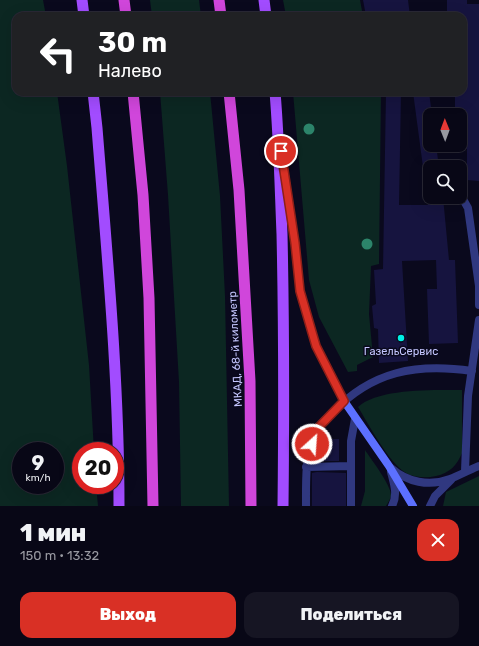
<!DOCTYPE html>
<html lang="ru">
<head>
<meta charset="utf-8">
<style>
  body { margin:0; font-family:Rubik,sans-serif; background:#161523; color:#f1f3f6; height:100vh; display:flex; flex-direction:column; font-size:15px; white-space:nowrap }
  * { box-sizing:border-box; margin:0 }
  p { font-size:13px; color:#9899a1 }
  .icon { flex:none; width:22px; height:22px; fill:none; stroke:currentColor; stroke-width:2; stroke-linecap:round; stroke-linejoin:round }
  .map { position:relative; height:506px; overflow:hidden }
  .side { display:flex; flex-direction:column; background:#080716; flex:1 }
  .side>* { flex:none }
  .hud { position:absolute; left:12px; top:12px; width:455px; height:84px; border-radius:12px; box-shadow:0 4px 16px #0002,0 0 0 1px #292835; background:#202124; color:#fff; overflow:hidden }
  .needle { width:26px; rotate:359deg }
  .buttons { position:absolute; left:423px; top:108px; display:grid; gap:8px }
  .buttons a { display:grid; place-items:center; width:44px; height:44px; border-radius:8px; background:#080716; box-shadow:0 4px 16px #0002,0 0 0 1px #292835; font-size:20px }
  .speed { position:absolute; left:12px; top:442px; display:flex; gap:8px; font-size:20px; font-weight:700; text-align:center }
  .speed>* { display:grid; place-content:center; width:52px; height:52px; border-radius:50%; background:#080716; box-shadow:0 4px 16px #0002,0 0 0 1px #292835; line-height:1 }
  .speed small { font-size:10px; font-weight:400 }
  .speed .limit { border:6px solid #d22; background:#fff; color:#111 }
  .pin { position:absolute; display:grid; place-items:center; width:34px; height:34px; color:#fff; margin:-17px; border:2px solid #fff; border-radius:50%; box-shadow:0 1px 4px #0007 }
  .me { position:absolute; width:44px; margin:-22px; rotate:26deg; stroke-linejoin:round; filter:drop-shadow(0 0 3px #0008) }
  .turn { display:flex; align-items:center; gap:14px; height:84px; padding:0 20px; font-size:18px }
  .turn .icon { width:52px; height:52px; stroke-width:2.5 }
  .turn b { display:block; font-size:28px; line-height:34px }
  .round { display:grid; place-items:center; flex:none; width:42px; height:42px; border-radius:12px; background:#161523 }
  .summary { display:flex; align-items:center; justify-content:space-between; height:68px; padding:0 20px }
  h1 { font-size:24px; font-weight:800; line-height:30px }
  .button { display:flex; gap:8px; margin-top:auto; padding:8px 20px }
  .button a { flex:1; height:46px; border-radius:12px; background:#d93025; color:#fff; font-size:16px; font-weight:800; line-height:46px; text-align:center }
  .button a+a { background:#161523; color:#f1f3f6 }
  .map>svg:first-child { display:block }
  .green { fill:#0c2722; fill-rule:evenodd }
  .building { fill:#16143f }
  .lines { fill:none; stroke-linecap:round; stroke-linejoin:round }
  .service { stroke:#303880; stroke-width:8 }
  .secondary { stroke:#5c70ff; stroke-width:8 }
  .primary { stroke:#a24cff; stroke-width:11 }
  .trunk { stroke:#d046db; stroke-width:11 }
  .tree { fill:#2c846a }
  .route-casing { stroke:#8d1f18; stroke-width:10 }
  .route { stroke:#d93025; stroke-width:7 }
  .poi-dot { fill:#00f0e5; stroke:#0a091d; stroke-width:1.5 }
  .labels { text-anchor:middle; stroke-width:3; stroke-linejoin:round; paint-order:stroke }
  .street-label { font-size:11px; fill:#c5c7ff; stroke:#0a091d }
  .poi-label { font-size:11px; fill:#c5c7ff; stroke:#0a091d }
</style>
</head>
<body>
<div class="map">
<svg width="479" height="506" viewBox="0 0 479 506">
  <rect width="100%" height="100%" fill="#0a091d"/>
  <!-- green -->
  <path class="green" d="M0,0h43l3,16h-30v76h41l10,74 22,199 5,86h-13v34h15l2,21h-98zM21,451h34v34h-34z
    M150,0h49l2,16h-49z
    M283,0h77l3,16h-77z
    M160,92h50l10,104 5,100 4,210h-48l-2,-124 -11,-187z
    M293,92h88l-2,172 -8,2 -2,48 4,43 -16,8v6l-9,1 -29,-55 -10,-37z
    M462,390v63c-5,12 -12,20 -26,23 -9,2 -21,2 -30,-3 -17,-10 -37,-48 -48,-66 20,-19 77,-17 104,-17z
    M365,450c6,9 26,35 26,45 0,3 -3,8 -5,11h-25l4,-15z
    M479,476v30h-36l3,-14z"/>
  <!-- building -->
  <path class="building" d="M363,0h45l2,16h-44z
    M447,0h20v4h12v177l-12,-1v-31l-3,-1v-39h-9v-17h8v-76h-16z
    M386,92h15l-2,113h29l-1,-8h16l6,63h6l3,83 -29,1 -2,-55h10l-1,-29 -34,1 6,100 -29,2 -1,-34 -4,-1 -2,-22 4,-2 -2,-34 9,-1z
    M413,92h16l3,23h-2v30h6l3,22h-16z
    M318,439h21v22h-22z
    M317,472l29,1v33h-34v-33z"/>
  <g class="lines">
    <!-- service -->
    <path class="service" d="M460,194l8,14 11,78v19
      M306,467l45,-1
      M391,468c16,14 38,19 59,11 10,-4 19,-9 29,-13
      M465,471l3,-75 11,-76
      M391,472c3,12 7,22 1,34
      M306,506c0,-24 -1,-49 8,-72 3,-8 13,-15 18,-21 40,-42 84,-50 140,-42
      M351,506v-65l4,-22
      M430,506l5,-10 16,-16"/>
    <!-- secondary -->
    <path class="secondary" d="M284,168l11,75 5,48 16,55 28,55 45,65 24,40"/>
    <!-- primary -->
    <path class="primary" d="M82,0l2,16
      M264,0l2,16
      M93,92l4,36c10,126 22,252 22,378
      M275,92c4,47 5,94 7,142 2,91 2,181 1,272"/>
    <!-- trunk -->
    <path class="trunk" d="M124,0l2,16
      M219,0l2,16
      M133,92l10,103 6,103 4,208
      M229,92l10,98 11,191 1,125"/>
  </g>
  <!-- trees -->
  <g class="tree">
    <circle cx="309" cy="129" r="5.5"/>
    <circle cx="367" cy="244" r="5.5"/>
  </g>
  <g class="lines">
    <defs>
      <path id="route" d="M281,151l14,92 5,48 16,55 28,55 -30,31 -2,12"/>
    </defs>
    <!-- route casing -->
    <use href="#route" class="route-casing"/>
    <!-- route -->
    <use href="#route" class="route"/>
  </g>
  <!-- markers -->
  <circle class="poi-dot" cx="401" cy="338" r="4"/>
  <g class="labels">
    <!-- street labels -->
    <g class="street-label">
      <text transform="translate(235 349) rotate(-93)" y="4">МКАД, 68-й километр</text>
    </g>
    <!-- poi labels -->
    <g class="poi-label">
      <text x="401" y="355">ГазельСервис</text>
    </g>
  </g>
</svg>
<div class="buttons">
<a><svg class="needle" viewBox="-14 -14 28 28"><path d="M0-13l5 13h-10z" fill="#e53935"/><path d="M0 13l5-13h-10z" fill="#9899a1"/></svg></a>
<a><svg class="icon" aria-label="search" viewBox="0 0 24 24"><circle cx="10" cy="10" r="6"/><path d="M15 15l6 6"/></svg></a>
</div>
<div class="speed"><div>9<small>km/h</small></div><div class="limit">20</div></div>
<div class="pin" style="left:281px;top:151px;background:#d93025"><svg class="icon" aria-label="arrive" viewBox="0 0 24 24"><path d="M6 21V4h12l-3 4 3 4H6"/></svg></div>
<svg class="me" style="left:312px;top:444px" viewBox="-20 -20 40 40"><circle r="17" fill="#d93025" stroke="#fff" stroke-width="3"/><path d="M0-11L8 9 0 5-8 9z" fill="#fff"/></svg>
<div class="hud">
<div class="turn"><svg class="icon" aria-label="left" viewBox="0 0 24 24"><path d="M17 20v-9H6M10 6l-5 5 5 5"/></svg><div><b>30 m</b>Налево</div></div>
</div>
</div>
<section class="side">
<div class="summary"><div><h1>1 мин</h1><p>150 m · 13:32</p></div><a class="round" style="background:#d93025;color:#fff"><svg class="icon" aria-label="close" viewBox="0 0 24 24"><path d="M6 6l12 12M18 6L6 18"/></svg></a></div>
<div class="button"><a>Выход</a><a>Поделиться</a></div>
</section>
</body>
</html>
